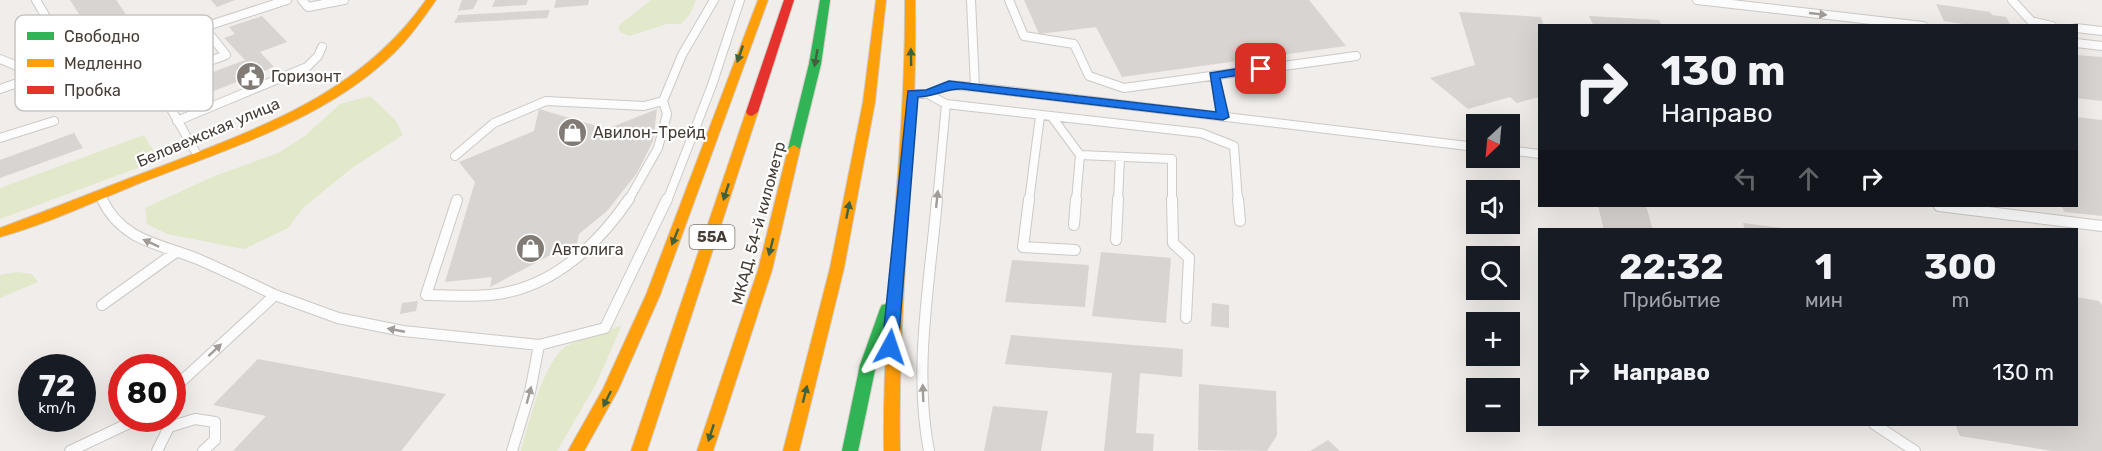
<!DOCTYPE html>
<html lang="ru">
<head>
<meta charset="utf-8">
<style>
  body { margin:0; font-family:Rubik,sans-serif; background:#20242c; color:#f1f3f6; height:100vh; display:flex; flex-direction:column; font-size:22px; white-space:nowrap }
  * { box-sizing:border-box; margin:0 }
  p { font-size:20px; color:#9ea1a6 }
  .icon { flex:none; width:33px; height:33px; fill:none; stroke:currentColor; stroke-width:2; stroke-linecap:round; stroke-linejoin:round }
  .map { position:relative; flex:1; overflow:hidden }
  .details { position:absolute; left:1538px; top:228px; width:540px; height:198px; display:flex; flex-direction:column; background:#171b24; border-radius:0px; box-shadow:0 6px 24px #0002 }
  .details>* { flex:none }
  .top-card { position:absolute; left:1538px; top:24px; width:540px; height:183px; border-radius:0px; box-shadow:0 6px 24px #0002; background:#171b24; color:#f1f3f6; overflow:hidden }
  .needle { width:39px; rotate:206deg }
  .buttons { position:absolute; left:1466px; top:114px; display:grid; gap:12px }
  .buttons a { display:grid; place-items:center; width:54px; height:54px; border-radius:0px; background:#171b24; box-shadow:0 6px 24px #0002; font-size:30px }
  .speed { position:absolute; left:18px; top:354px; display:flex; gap:12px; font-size:30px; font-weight:700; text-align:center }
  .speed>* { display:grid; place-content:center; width:78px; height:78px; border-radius:50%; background:#171b24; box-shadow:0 6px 24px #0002; line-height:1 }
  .speed small { font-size:15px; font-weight:400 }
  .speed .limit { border:9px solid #d22; background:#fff; color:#111 }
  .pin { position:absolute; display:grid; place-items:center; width:51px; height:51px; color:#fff; margin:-26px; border-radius:12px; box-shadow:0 3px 9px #0006 }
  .me { position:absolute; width:66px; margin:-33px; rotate:5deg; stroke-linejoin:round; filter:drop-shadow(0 0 4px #0008) }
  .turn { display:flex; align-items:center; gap:21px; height:126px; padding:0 24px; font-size:27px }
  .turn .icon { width:78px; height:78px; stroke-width:2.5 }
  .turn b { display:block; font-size:42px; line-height:51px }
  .lanes { display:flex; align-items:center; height:57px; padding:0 24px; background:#0003; justify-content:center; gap:30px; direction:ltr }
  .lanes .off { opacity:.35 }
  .eta { display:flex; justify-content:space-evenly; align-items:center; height:102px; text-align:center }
  .eta b { font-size:36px; font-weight:700; line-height:42px }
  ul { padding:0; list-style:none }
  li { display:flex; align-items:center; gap:18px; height:84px; padding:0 24px }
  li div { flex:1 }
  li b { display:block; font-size:22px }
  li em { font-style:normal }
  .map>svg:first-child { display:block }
  .green { fill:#e2e9cb }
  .building { fill:#d8d4d1 }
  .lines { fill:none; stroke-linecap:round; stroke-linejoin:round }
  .lane-far1-casing { stroke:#ccc9c6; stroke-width:10 }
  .lane-casing { stroke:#ccc9c6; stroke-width:12 }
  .fast-casing { stroke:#d0cac2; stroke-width:2 }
  .slow-casing { stroke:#d0cac2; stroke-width:2 }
  .jam-casing { stroke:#d0cac2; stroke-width:2 }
  .lane-far1 { stroke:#fdfcfc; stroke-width:8 }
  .lane { stroke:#fdfcfc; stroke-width:10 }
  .fast { fill:#30b455; fill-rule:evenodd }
  .slow { fill:#ff9f0a; fill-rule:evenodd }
  .jam { fill:#e5322d; fill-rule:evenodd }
  .oneway { fill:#a29c99 }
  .oneway2 { fill:#3f613f }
  .route { fill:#1a73e8; stroke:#114b97; stroke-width:1.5 }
  .labels { text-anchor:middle; stroke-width:4.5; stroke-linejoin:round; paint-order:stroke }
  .shield { fill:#fff; stroke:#7e7772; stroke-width:1.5 }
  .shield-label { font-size:15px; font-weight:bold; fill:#463d36 }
  .poi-label { font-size:16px; fill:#463d36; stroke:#fff; text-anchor:start }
  .street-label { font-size:16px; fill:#463d36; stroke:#fff }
  .key { fill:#fff; stroke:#c8c5c3; stroke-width:1.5 }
  .key-label { font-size:16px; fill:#463d36 }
</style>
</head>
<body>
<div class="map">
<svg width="2102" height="451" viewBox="0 0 2102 451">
  <rect width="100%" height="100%" fill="#f0edea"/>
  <!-- green -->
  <path class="green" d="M651,0h45l-6,14 -9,10h-14l-38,12 -9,-4 -2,-6z
    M370,96l26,25 7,14 -51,33 -48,39 -16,21 -44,21 -77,-15 -20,-10 -2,-16 67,-31 66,-24 27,-17 35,-32z
    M144,135l15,25 -159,59v-31z
    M17,272l15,2 6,8 -38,16v-23z
    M619,326l2,1 -25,57 -39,67h-36c7,-25 23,-92 46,-105 14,-8 35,-11 52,-20z"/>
  <!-- building -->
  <path class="building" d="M70,0h46l18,26 -34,11 -2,-3 -5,2z
    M211,0h24l-18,7z
    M462,0h16l-5,9 -15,2z
    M495,0h33l-2,5 -34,2z
    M556,0h33l-1,5 -34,3z
    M1024,0h285l37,46 -224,31 -26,-50 -57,7z
    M1936,4l54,8 2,3 14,2 5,9h-35l-32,-5z
    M550,10l-3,8 -93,5 4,-8z
    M1459,12l82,5 3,9h-5v71l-22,6 -7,-6 -42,12 -38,-31 45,-13z
    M262,16l25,26 -27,10 14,15 -70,28 -12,-15 53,-20 -21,-22 11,-4 -6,-7z
    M1589,16l70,4 3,6h-68z
    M2076,55l26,2v44l-26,-3z
    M539,109l68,20 50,-20 -4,32 -16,32 -30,38 -28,23 -3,14 -16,2 -70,37 2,-10 -47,5 30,-100 -16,-20 75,-31z
    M2076,117l26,3v96l-37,-4 -4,-6h15z
    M74,133l9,15 -83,30v-18z
    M1598,206h48l7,24h-49z
    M1743,223l38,5v2h-36z
    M1101,252l70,6 -5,65 -74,-7z
    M1012,260l77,5 -4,42 -80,-5z
    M2076,297l23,4 3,4v146h-50l-92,-15 -5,-12h121z
    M418,301l-2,10 -16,3 2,-11z
    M1212,303l17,2v23l-18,-2z
    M1011,335l172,14 -1,28 -42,-4 -4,60 18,1 -1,17h-49l8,-78 -107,-9z
    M258,359l188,35 -45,57h-168l33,-35 -53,-11z
    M1199,384l77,7 1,44 -10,16 -69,-1z
    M993,406l55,5 -7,40h-57z
    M1328,440l12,11h-30z"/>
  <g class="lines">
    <defs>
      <path id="lane-far1" d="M36,0l30,51c15,-4 38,-16 54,-9 23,10 63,90 78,114
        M302,0l6,7 36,-7
        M971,0l4,87
        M1009,0l15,36 50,8 15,32 35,12 232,-32
        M1697,0l226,26
        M2012,0l19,21 21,5
        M2076,28l26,3
        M2076,43l26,3
        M0,59l17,7 49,-15
        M1214,75l9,42
        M153,82l73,-27 -22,-28 83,-27
        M0,89l26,-9 -9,-14
        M912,94h16l21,-9 26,2 501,60
        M928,94l18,10 255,29 33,13 4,55
        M1052,117l28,38 -4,46
        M177,121l130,-54 11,-11 4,-9
        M0,138l54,-17
        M1509,150l30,4
        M1080,155l92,4v42
        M455,156l39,-33 52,-22 98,5 19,-5
        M100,194l3,7
        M628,201l30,-53 9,-34 -4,-13 19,-46 32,-55
        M667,201l45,-116 28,-85
        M937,201l9,-97
        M1029,201l11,-85
        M1118,201l2,-44"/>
      <path id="lane" d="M102,199c20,43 60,45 98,61 25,11 50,23 75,35l-103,95
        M1029,199l-6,48 52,3
        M1172,199l1,44 16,15 -3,60
        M1238,199l2,22
        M457,200l-31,95c21,0 43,2 64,0 61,-6 106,-48 139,-96
        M1939,206l163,20
        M1074,225l2,-26
        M1116,240l2,-41
        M275,295l63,23 65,13 136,14 -9,47 -18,59
        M102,305l74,-53
        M539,345l66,-17 62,-129
        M152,418l17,9 26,-8 20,3v18l-12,11
        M1874,424l41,27
        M70,451l70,-33
        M157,451l12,-24
        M929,451c-16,-82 1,-169 8,-252"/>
      <path id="fast" d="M820,0h10l-9,64 -21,85 -6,4 -6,-4 21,-85z
        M887,304l5,1 2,4 -18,56 -18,86h-16l18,-86 20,-56 2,-4z"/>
      <path id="slow" d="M426,0h10c-13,19 -26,37 -42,53 -69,67 -167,96 -254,130 -44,18 -95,42 -140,54v-9c57,-21 113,-44 170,-65 99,-39 192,-72 256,-163z
        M758,0h10l-108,295 -42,95 -34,61h-16l35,-62 43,-94z
        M876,0h10l-11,102 -31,166 -45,183h-16l47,-183 33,-166z
        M905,0h10c3,151 -18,300 -15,451h-16c-2,-151 22,-300 21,-451z
        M752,108l6,4 -111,339h-16l115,-339z
        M794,145l6,4 -28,121 -59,181h-16l61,-181 30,-121z"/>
      <path id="jam" d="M784,0h10l-36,112 -6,4 -4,-1 -2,-3z"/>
    </defs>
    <!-- lane-far1 casing -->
    <use href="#lane-far1" class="lane-far1-casing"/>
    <!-- lane casing -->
    <use href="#lane" class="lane-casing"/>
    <!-- fast casing -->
    <use href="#fast" class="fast-casing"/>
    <!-- slow casing -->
    <use href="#slow" class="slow-casing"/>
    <!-- jam casing -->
    <use href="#jam" class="jam-casing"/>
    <!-- lane-far1 -->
    <use href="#lane-far1" class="lane-far1"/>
    <!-- lane -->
    <use href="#lane" class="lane"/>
    <!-- fast -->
    <use href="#fast" class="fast"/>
    <!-- slow -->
    <use href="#slow" class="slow"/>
    <!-- jam -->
    <use href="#jam" class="jam"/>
  </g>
  <!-- one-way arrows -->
  <defs><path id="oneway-solid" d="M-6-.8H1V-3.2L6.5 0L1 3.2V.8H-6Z" transform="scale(1.5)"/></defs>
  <g class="oneway">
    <use href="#oneway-solid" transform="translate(1818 14) rotate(6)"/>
    <use href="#oneway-solid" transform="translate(937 199) rotate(-84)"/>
    <use href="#oneway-solid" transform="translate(151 243) rotate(-155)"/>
    <use href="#oneway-solid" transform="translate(396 330) rotate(-169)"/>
    <use href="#oneway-solid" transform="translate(215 350) rotate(-43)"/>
    <use href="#oneway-solid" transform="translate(923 393) rotate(-92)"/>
    <use href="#oneway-solid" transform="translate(529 395) rotate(-75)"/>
  </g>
  <g class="oneway2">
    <use href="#oneway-solid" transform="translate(740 54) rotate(109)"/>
    <use href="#oneway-solid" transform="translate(911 57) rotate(-91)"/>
    <use href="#oneway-solid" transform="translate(816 58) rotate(100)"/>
    <use href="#oneway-solid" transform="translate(726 192) rotate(108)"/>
    <use href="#oneway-solid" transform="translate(848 210) rotate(-79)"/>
    <use href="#oneway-solid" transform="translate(675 237) rotate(112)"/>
    <use href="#oneway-solid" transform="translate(771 247) rotate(104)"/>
    <use href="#oneway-solid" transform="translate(805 394) rotate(-76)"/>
    <use href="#oneway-solid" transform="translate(607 399) rotate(116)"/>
    <use href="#oneway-solid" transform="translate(711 433) rotate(108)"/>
  </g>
  <!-- route -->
  <path class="route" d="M1261,65l4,1v5l-45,7 9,39 -6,3 -261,-31c-16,-1 -28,8 -44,8l-20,250 -3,4h-10l-3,-4 26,-256 18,-1 23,-9 267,31 -6,-39z"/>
  <!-- icons -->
  <defs>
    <symbol id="civic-disc" viewBox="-11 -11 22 22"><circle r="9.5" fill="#827b75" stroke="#fff"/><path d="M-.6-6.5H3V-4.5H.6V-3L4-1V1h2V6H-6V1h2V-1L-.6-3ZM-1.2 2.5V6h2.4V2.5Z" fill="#fff"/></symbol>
    <symbol id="shop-disc" viewBox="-11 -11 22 22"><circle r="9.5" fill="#827b75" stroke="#fff"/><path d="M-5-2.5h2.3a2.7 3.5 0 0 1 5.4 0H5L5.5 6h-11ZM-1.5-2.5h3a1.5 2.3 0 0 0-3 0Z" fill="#fff"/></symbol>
  </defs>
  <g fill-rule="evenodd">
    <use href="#civic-disc" x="234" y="60" width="33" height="33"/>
    <use href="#shop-disc" x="556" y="116" width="33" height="33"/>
    <use href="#shop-disc" x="514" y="232" width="33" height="33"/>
  </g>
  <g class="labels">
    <!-- shield labels -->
    <rect class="shield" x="689.5" y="225" width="45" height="24" rx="4.5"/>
    <g class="shield-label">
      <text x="712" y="242">55А</text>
    </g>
    <!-- poi labels -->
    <g class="poi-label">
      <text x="271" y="82">Горизонт</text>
      <text x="593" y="138">Авилон-Трейд</text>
      <text x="552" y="255">Автолига</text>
    </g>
    <!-- street labels -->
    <g class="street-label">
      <text transform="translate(208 132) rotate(-23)" y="6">Беловежская улица</text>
      <text transform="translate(758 223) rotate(-75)" y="6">МКАД, 54-й километр</text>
    </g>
  </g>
  <!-- legend -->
  <rect x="15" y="15" width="198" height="96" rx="9" class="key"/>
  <rect x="27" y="32" width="27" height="8" fill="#30b455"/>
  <rect x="27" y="59" width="27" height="8" fill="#ff9f0a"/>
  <rect x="27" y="86" width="27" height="8" fill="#e5322d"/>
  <g class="key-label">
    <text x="64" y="42">Свободно</text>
    <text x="64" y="69">Медленно</text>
    <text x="64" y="96">Пробка</text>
  </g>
</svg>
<div class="buttons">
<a><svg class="needle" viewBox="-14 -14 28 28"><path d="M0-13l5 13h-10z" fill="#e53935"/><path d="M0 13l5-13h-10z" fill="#9ea1a6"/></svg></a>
<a><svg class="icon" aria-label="sound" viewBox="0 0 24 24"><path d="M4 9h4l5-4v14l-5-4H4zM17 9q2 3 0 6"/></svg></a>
<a><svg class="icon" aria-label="search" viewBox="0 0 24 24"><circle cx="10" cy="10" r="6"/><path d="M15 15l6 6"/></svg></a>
<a>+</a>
<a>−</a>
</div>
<div class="speed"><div>72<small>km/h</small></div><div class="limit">80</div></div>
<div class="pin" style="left:1261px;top:69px;background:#d93025"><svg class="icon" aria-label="arrive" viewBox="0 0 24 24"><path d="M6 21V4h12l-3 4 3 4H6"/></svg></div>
<svg class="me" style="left:890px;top:347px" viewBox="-20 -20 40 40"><path d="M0-17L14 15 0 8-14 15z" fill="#1a73e8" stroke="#fff" stroke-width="4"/></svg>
<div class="top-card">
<div class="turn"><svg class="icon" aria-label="right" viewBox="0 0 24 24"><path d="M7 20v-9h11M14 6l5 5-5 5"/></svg><div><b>130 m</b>Направо</div></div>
<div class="lanes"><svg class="icon off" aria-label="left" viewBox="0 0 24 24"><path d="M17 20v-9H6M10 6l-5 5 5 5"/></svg><svg class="icon off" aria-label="ahead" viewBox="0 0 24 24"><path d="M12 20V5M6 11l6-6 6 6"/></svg><svg class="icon" aria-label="right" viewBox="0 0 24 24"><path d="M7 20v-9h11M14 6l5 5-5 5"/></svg></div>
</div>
<section class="details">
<div class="eta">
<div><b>22:32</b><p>Прибытие</p></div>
<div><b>1</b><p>мин</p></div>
<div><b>300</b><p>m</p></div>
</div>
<ul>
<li><svg class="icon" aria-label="right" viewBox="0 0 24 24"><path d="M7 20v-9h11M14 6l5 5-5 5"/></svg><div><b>Направо</b></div><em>130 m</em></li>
</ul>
</section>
</div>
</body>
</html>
